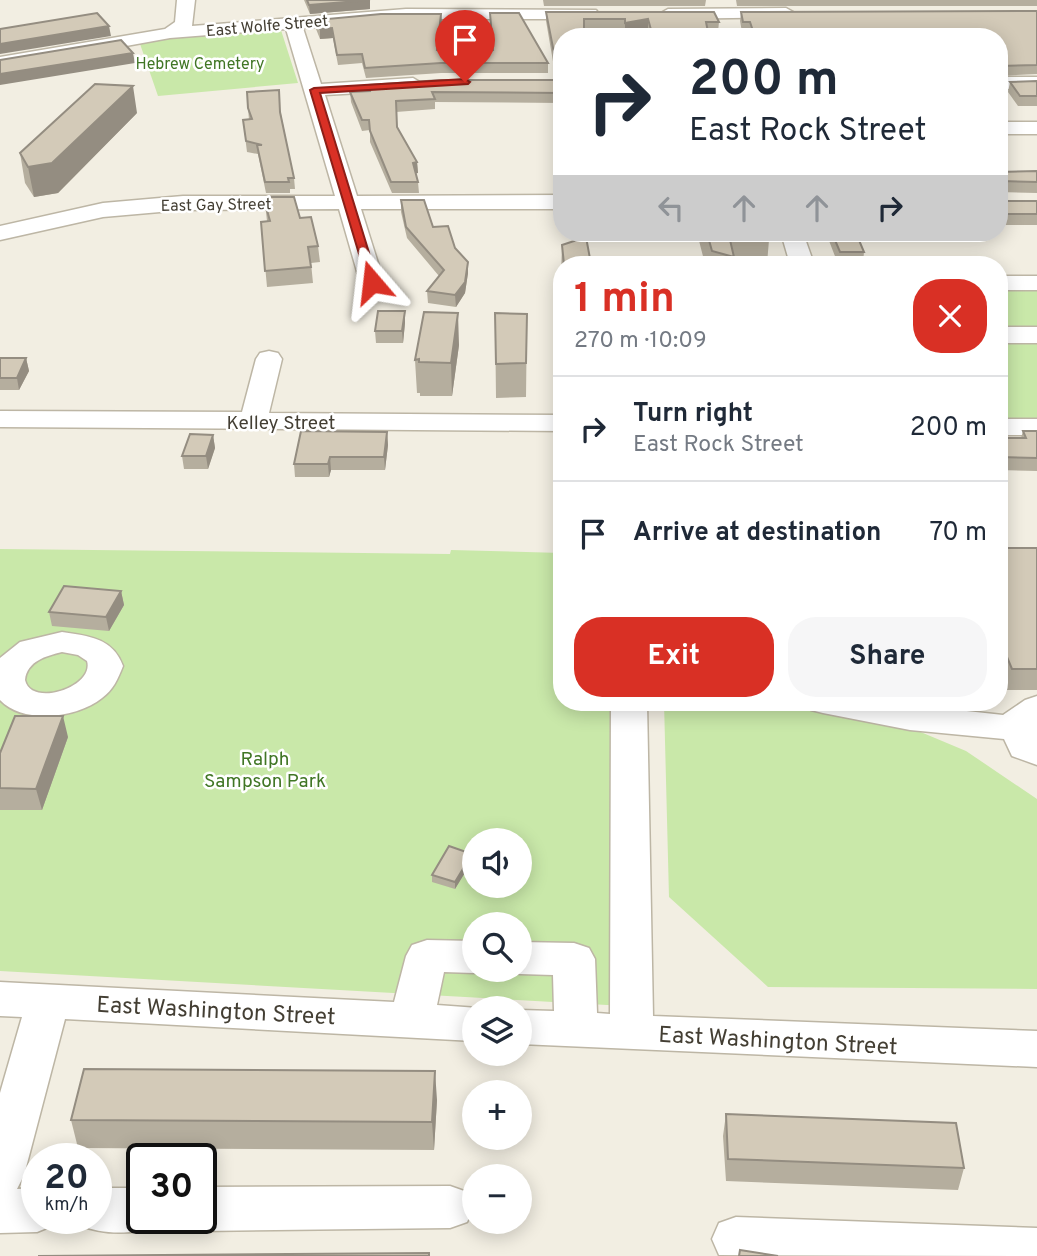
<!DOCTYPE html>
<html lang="en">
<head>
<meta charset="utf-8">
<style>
  body { margin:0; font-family:Overpass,sans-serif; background:#f6f6f7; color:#1f2937; height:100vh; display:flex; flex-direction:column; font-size:26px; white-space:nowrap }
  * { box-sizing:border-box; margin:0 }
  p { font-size:23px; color:#747a83 }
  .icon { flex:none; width:38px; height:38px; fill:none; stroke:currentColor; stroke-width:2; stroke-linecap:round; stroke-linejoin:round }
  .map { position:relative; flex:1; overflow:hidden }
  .side { position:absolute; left:553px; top:256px; width:455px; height:455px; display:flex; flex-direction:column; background:#fff; border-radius:28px; box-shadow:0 4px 18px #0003 }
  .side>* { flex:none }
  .banner { position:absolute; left:553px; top:28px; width:455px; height:214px; border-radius:28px; box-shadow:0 4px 18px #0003; background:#fff; color:#1f2937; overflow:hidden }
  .buttons { position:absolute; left:462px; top:828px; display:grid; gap:14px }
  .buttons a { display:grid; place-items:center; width:70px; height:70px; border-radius:50%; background:#fff; box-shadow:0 4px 18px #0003; font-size:35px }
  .speed { position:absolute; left:21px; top:1143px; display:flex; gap:14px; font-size:35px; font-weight:700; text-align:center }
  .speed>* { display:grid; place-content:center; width:91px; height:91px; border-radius:50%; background:#fff; box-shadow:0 4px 18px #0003; line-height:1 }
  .speed small { font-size:18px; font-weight:400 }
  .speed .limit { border:4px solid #111; border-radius:10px; background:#fff; color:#111 }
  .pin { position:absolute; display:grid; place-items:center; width:60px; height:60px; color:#fff; margin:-72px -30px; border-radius:50% 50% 50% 0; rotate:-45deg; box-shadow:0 0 7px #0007 }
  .pin .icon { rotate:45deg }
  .me { position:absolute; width:77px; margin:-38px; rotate:343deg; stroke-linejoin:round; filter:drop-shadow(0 0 5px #0008) }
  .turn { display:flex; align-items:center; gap:24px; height:147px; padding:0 21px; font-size:32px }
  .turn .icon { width:91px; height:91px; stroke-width:2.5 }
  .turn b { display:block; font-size:49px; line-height:60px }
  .lanes { display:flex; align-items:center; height:66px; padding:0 21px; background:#0003; justify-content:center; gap:35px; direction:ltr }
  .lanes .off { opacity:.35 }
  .round { display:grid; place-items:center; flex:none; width:74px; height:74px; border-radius:28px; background:#f6f6f7 }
  .headline { display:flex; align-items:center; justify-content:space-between; height:119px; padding:0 21px }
  h1 { font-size:42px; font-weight:700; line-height:52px; color:#d93025 }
  .primary-button { display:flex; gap:14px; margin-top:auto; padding:14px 21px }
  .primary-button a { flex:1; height:80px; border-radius:28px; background:#d93025; color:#fff; font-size:28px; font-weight:700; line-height:80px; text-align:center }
  .primary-button a+a { background:#f6f6f7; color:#1f2937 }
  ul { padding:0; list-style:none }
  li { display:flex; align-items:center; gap:21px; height:105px; padding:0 21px; border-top:2px solid #e0e1e3 }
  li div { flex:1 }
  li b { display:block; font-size:26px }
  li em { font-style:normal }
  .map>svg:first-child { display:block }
  .green { fill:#c9e8a9; fill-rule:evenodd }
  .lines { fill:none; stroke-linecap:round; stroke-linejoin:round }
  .minor-casing { stroke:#bdb6a5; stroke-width:3 }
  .minor { fill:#fff; fill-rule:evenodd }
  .wall { fill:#b5ae9e }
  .shaded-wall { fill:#948d81 }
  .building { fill:#d3cab8; stroke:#948d81; stroke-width:2 }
  .route { fill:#d93025; stroke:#8d1f18; stroke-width:2 }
  .labels { text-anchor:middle; stroke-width:5; stroke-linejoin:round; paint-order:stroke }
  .far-street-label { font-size:16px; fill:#433e33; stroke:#fff }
  .far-park-label { font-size:16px; fill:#407625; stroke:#fff }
  .street-label { font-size:19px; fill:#433e33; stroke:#fff }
  .park-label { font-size:19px; fill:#407625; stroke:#fff }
  .near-street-label { font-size:23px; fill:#433e33; stroke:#fff }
</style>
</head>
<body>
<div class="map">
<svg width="1037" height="1256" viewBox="0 0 1037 1256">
  <rect width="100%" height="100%" fill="#f2eee2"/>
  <!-- green -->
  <path class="green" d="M280,27l18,56 -140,13 -19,-55z
    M999,276h38v144l-38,-1z
    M0,549l450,5 1,-4 111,3v149h59l4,304 -625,-35zM474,840h46v46h-46zM474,924h46v46h-46z
    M664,702h185l117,49 71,48v190l-269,-2 -99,-90z"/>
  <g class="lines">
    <defs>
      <path id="minor" d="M177,0h18l-3,26 214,-17 190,1 3,4 -3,4 -6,1h-184l-103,9 18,56 92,-6 10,6 -10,6 -88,5 32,101 205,-1v14h-201l23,73 -3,5 -9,2 -9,-2 -3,-5 -21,-73 -156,1 -80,7 -103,23v-14l103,-23 80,-7h152l-49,-167 -116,9 -170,31v-12l165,-28 10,-7z
        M786,8l9,5 -3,4 -124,2 -9,-5 9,-5z
        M999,77h38v12h-38z
        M999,122h38v12h-38z
        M781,233h22l11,31h-24z
        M999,276h38v14h-38z
        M999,327h38v16h-38z
        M269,351l9,2 4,6 -13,54 293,2v16l-562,-4v-16l242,1 14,-53 4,-6z
        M999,419h38v16h-38z
        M62,632c27,4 51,6 61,34 -5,13 -10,24 -21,32 -25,20 -78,27 -102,2v-42l20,-16zM62,652l16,3 9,6c8,26 -56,47 -62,19 2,-19 21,-24 37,-28z
        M1037,696v69l-25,-9 -8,-17 -94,-9 -87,-17 -12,-3 -6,-8h80l118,13 22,-15z
        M611,702h36l6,314 384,15v36l-517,-23v-34l34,1 -1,-36 -33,-1 -14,-4h14v-28l54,1 15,5 6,11 2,54 13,1z
        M427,940l47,1v29h11l-11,3 -30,-1 -7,33 41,3h-4v33l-409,-22 -41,156 -7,14 20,-1v30h20l-3,7 -17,7 -37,1v-140l22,-76 -22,-1v-34l394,20 12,-46 6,-11z
        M450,1186l17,6 7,15 -7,15 -17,6 -249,3 -17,-7 -3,-6h20v-31z
        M96,1188h46v30h20l-3,7c-25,10 -55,10 -80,0l-3,-7h20z
        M736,1217l301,11v28l-318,-1 -7,-16 7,-16z"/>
    </defs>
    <!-- minor casing -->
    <use href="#minor" class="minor-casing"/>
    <!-- minor -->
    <use href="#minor" class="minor"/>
  </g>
  <!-- wall -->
  <path class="wall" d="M304,0h66v9l-60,5z
    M543,0h163l-1,6h-161z
    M736,0h301v6h-300z
    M1037,11v63l-38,2v-39h-248l-1,-5h-8l-2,-11 1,-9z
    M546,12l173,10 -1,10h-10l1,5h-59l-2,-9 -23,4v-3h-41l-22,8v38l-7,-2 -9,-52z
    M490,13l58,50v10h-107l-75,5 -4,-15 -24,2 -5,-27 -13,1 -4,-10v-9l126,3 -3,27h53z
    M562,80v23l-127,-1v7l-39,3 1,15 20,35 1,11h-2l2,9 1,11h-27l-22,-51v-12l-8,1 -11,-29 -1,-10 19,-1v-6l190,-2z
    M1037,81v25h-19l-10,-14 2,-10z
    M248,108l33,6 13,64 1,11h-5v4h-24l-8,-39 -11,-2 -4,-32h6z
    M137,113l-79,80 -24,4 -9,-14 -5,-30z
    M1037,171v22l-38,-1v-20z
    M269,197l31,21 18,28 2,16 -9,1 2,20 -46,4 -6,-65 6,-1 -2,-18 4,-1z
    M999,199l2,2h36v24h-38z
    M401,200l32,27 35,35v11l-3,20 -9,14 -28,-4 -1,-12 12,-15 -32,-38 -6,-26z
    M697,233h70l2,7 -2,24h-62z
    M826,233h93v1l-62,1 7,17 -1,11 -25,1z
    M562,245l29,19h-29v17l-1,-5z
    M405,311v12l-2,20h-27l-1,-12z
    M495,313l32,1 -1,83 -30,1z
    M459,345l-7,51h-32v-3h-3l-2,-33z
    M0,358h26l3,13 -10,19h-19z
    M1023,431h14v40l-38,-1v-32h22z
    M387,432l1,13 -3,25h-54l-2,7h-34l-1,-13z
    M213,435l2,13 -7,21h-24l-2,-13z
    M999,548h38v142h-30l-4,-13h-4z
    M121,591l3,14 -15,26 -57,-5 -3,-14z
    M68,737l-26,73h-42v-57z
    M472,861l-17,28 -23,-7v-7z
    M437,1100l-3,50 -356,-2 -7,-28z
    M726,1114l238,54 -6,22 -232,-9 -3,-45z"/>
  <!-- shaded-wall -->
  <path class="shaded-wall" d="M370,0v9l-60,5 -1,-9z
    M441,14l1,9 -5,36v-9z
    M648,19v9l-23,4v-9z
    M109,26l2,10 -111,18v-10z
    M332,28l1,10 -13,1v-10z
    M133,53l2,10 -135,22v-11z
    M133,86l4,27 -79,80 -24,4 -6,-30z
    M417,162l1,11 -5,1v-11z
    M468,262v11l-3,20 -9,14 -1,-12z
    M405,311v12l-2,20 -1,-12z
    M458,313l1,32 -7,51 -1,-33z
    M26,358l3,13 -10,19 -2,-12z
    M387,432l1,13 -3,25 -1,-13z
    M213,435l2,13 -7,21 -2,-13z
    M330,457l1,13 -2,7 -1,-13z
    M121,591l3,14 -15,26 -3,-14z
    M63,716l5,21 -26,73 -6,-21z
    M472,854v7l-17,28v-7z
    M435,1071l2,29 -3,50 -2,-28z"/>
  <!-- building -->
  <path class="building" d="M307,0h63l-61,5z
    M1037,11v54l-38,1v-29h-244l-5,-15h-7l-2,-10z
    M546,12h168l5,10h-13l3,15h-56l-5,-18 -23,4v-4h-41v18h-22v28l-6,-2z
    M97,13l12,13 -109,18v-15z
    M490,13h29l29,50h-107l-76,5 -3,-14 -25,1 -5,-27 -12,1 -4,-9 65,-6h60l-4,36h56z
    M121,40l12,13 -133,21v-14z
    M441,80h117l1,3 3,-3v13l-130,-1 3,7 -39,2 1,26 20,35 -4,1 5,19h-27l-21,-51 -1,-11h-7l-12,-28 20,-1 -1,-6z
    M1037,81v15h-17l-10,-14z
    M95,84l38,2 -81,77 -24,4 -8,-14z
    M279,90l1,22 14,66h-6l1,4h-24l-8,-37h5l-16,-4 -3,-21 9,-1 -4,-11 -1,-16z
    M1037,171v11l-36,-1 -2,2v-11z
    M269,197h25l6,21 11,-1 7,29 -10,1 3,20 -46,4 -4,-49 9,-1 -5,-18 5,-1z
    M999,199l2,2h36v13h-38z
    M401,200h23l9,27 15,-1 7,22 13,14 -3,20 -10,13 -28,-4 17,-21 -38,-43z
    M707,233h60l2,7h-39l4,17 -22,-6z
    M832,233h24l8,19h-24z
    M586,237l5,27h-27l-2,-19z
    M378,311h27l-3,20h-27z
    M424,312l34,1 -7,50 -32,-1v-3l-4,1z
    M495,313l32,1 -1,49 -30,1z
    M0,358h26l-9,20h-17z
    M301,431l86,1 -3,25h-54l-2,7h-34z
    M1023,431h14v27l-38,-1v-19h27z
    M190,434l23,1 -7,21h-24z
    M999,548h38v121h-25l-5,-12 -8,-1z
    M64,586l57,5 -15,26 -57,-5z
    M15,716h48l-27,73 -36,-1v-35z
    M449,846l23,8 -17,28 -23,-7z
    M84,1069l351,2 -3,51 -361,-2z
    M726,1114l230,9 8,45 -236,-9z
    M740,1250l38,6h-39z
    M429,1253v3h-391z"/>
  <!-- route -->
  <path class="route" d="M465,79l5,3 -2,2 -148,9 58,189 -10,2 -58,-194 4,-2z"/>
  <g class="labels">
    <!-- far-street labels -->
    <g class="far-street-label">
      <text transform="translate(267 25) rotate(-5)" y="6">East Wolfe Street</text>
      <text transform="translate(216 204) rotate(-1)" y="6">East Gay Street</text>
    </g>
    <!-- far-park labels -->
    <g class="far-park-label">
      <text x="200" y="69">Hebrew Cemetery</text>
    </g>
    <!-- street labels -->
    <g class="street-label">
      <text x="281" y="429">Kelley Street</text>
    </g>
    <!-- park labels -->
    <g class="park-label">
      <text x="265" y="765">Ralph<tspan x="265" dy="22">Sampson Park</tspan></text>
    </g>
    <!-- near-street labels -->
    <g class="near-street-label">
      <text transform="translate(216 1010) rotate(3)" y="8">East Washington Street</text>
      <text transform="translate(778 1040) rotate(3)" y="8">East Washington Street</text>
    </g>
  </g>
</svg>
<div class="buttons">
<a><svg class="icon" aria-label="sound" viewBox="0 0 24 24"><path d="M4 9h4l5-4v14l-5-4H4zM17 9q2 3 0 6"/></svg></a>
<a><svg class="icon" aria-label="search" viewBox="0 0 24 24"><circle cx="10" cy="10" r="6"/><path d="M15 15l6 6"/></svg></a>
<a><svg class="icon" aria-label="layers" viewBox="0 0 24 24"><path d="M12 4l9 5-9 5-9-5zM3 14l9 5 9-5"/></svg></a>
<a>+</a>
<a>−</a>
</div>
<div class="speed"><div>20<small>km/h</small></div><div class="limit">30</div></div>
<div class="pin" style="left:465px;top:82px;background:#d93025"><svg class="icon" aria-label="arrive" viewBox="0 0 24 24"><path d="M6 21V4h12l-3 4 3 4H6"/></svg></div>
<svg class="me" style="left:372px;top:282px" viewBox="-20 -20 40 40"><path d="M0-17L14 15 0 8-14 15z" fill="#d93025" stroke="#fff" stroke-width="4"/></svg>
<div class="banner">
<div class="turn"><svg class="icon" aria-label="right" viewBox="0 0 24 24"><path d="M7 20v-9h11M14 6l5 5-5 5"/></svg><div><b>200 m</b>East Rock Street</div></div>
<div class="lanes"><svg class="icon off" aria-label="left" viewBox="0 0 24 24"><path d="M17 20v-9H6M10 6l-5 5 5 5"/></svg><svg class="icon off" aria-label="ahead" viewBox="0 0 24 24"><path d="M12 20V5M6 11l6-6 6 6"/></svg><svg class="icon off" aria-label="ahead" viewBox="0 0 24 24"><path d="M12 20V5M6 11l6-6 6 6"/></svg><svg class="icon" aria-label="right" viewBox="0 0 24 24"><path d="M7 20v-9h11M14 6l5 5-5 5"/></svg></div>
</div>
<section class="side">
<div class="headline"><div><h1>1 min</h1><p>270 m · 10:09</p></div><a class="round" style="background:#d93025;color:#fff"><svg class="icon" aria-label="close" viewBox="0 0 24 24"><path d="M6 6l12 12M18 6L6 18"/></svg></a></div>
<ul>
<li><svg class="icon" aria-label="right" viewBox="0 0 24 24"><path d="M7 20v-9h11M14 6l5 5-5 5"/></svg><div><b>Turn right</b><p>East Rock Street</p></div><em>200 m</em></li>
<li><svg class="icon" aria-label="arrive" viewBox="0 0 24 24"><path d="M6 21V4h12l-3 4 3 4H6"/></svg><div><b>Arrive at destination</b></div><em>70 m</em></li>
</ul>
<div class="primary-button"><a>Exit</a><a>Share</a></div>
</section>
</div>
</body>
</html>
